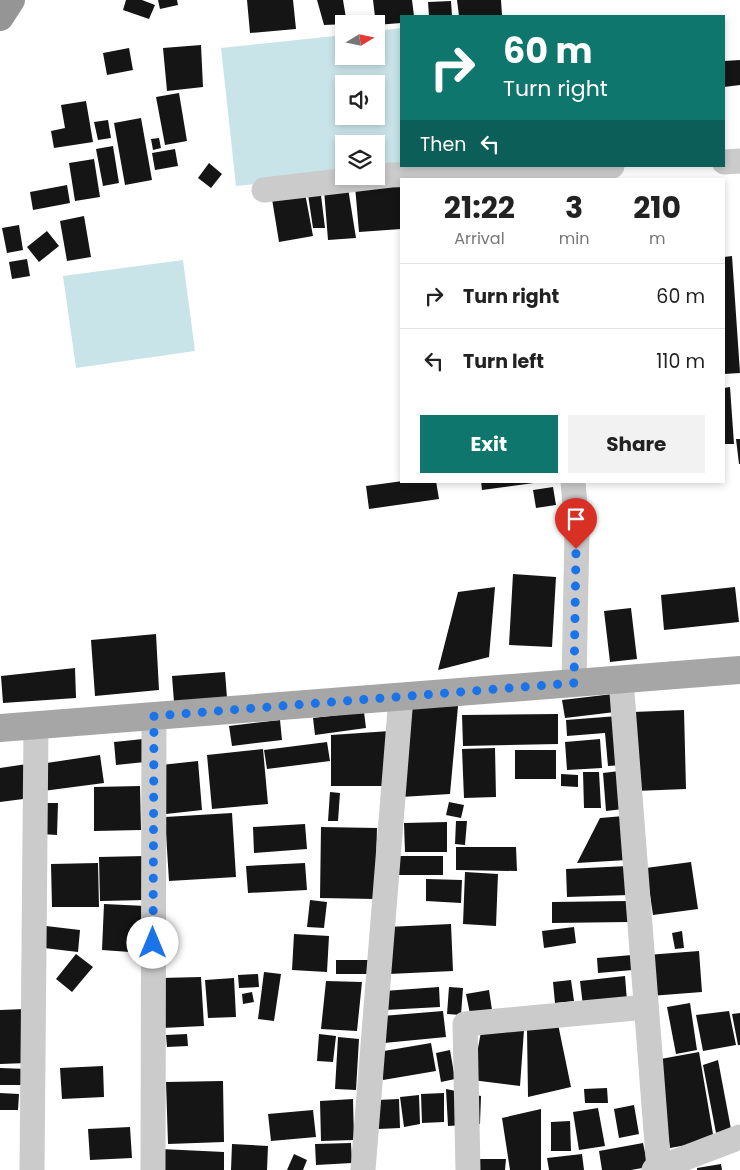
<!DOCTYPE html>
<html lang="en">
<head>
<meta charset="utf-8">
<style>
  body { margin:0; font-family:Poppins,sans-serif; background:#f2f2f2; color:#222; height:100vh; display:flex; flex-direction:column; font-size:19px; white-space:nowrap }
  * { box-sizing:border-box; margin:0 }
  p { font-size:16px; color:#767676 }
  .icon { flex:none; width:28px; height:28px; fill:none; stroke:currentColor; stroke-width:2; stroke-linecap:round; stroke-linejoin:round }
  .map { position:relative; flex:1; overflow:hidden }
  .panel { position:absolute; left:400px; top:178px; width:325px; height:305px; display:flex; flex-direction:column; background:#fff; border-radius:0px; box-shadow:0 2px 8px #0003 }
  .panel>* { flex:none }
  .top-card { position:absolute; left:400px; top:15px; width:325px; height:152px; border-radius:0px; box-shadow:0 2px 8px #0003; background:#0f766e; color:#fff; overflow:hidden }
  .needle { width:32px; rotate:80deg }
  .tools { position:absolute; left:335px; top:15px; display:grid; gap:10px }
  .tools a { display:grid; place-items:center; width:50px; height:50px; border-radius:0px; background:#fff; box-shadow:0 2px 8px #0003; font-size:25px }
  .pin { position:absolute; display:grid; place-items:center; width:42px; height:42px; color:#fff; margin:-51px -21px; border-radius:50% 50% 50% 0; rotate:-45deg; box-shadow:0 0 5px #0007 }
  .pin .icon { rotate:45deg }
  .me { position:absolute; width:55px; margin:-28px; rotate:0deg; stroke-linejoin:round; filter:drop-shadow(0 0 4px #0008) }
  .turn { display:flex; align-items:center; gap:18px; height:105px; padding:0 20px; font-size:22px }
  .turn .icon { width:65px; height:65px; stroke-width:2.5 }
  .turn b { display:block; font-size:35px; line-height:42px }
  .then { display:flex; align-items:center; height:48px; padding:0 20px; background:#0003; gap:10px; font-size:19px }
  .eta { display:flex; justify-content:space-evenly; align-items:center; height:85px; text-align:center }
  .eta b { font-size:30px; font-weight:700; line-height:35px }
  .button { display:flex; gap:10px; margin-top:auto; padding:10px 20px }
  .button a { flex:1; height:58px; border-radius:0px; background:#0f766e; color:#fff; font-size:20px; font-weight:700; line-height:58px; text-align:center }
  .button a+a { background:#f2f2f2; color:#222 }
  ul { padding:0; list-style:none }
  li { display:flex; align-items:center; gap:15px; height:65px; padding:0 20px; border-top:1px solid #e0e0e0 }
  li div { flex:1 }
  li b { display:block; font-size:19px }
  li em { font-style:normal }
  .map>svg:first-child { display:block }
  .water { fill:#c9e4e9; fill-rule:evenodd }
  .building { fill:#151515 }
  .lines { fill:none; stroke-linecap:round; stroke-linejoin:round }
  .minor { stroke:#cbcbcb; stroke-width:25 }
  .major { stroke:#a6a6a6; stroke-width:28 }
  .highway { stroke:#959595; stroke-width:28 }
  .route { stroke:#1a73e8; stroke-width:9; stroke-dasharray:0 16.2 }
</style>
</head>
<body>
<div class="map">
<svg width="740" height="1170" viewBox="0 0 740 1170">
  <rect width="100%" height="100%" fill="#fff"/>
  <!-- water -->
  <path class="water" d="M401,28v138l-25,5v-27h-32v31l-108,11 -15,-138 123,-13v21h32v-25zM344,84h32v32h-32z
    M183,260l12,91 -119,17 -13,-92z"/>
  <!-- building -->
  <path class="building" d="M126,0h16l13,5 -6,14 -26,-9z
    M158,0h19l1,5 -18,4z
    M247,0h46l3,29 -46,4z
    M317,0h26l4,24 -23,1z
    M373,0h39l2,16h-13v7l-25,2z
    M457,0h44l1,15 -43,1z
    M451,1l1,15h-23l-1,-14z
    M201,45l2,42 -36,4 -4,-43z
    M129,48l4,22 -26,5 -4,-22z
    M740,60v25l-16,2v-26z
    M179,93l8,48 -22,4 -9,-48z
    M86,101l7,41 -39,6 -3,-17 14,-3 -4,-23z
    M141,118l11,62 -27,5 -11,-62z
    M108,120l3,18 -13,2 -4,-18z
    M159,138l2,10 -8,2 -2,-11z
    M113,146l6,37 -16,3 -7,-37z
    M175,149l3,17 -23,4 -3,-17z
    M94,159l6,38 -25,4 -6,-38z
    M209,163l13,11 -11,14 -13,-10z
    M401,183v46l-42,3 -4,-46z
    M67,185l3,18 -37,7 -3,-18z
    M320,187l5,41h-12l-6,-40z
    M348,188l8,50 -28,2 -4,-50z
    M305,193l8,43 -34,6 -7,-43z
    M84,216l7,41 -24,4 -7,-40z
    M19,225l4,25 -16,3 -5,-25z
    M47,231l12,15 -20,16 -12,-15z
    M732,256l8,117 -16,1v-117z
    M27,259l3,17 -18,3 -3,-17z
    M730,387l4,57h-10v-56z
    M736,439h4v25h-1z
    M403,481h33l3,18 -70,10 -3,-23z
    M481,481h60v1l-59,8z
    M553,487l3,18 -20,3 -3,-18z
    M513,574l43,3 -4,70 -43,-2z
    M495,587l-6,70 -51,13 20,-78z
    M735,587l4,35 -75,8 -3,-35z
    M631,608l6,51 -27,3 -6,-51z
    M156,634l3,56 -64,6 -4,-56z
    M75,668l1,30 -73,5 -2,-27z
    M225,672l2,26 -53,4 -2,-26z
    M613,694l2,18 -50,6 -3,-18z
    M458,706l-8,88 -49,3 9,-90z
    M684,710l2,79 -51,2 -2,-79z
    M364,712l2,16 -51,7 -2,-17z
    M558,714v30l-95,2 -1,-31z
    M618,716l4,49 -14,1 -3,-33 -38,3 -1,-16z
    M280,720l2,20 -50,6 -3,-20z
    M390,731v55h-59v-51z
    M143,739l2,23 -29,3 -2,-23z
    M600,739l2,29 -35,2 -2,-28z
    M327,742l3,19 -63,8 -3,-19z
    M495,748l1,49 -32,1 -2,-49z
    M263,749l5,55 -56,5 -5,-54z
    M515,750h41v29h-41z
    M100,755l4,28 -61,8 -3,-27z
    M198,761l4,49 -36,4 -5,-49z
    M27,764l4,34 -31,4v-34z
    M619,771l4,38 -17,2 -3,-38z
    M583,772h16l2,36h-17z
    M561,774l17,1v12l-17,-1z
    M140,786l1,44 -47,1v-44z
    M330,792l10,1 -2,28h-10z
    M449,802l15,3 -3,13 -15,-3z
    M43,803h15l-1,32 -16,-1z
    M232,813l4,64 -67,4 -4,-64z
    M624,816l3,44 -50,3 23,-45z
    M456,821h11l-2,24 -10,-1z
    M447,822v30h-42l-1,-29z
    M305,824l2,25 -53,4 -1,-26z
    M321,827l56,1 -2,71 -55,-1z
    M456,847h60l1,24 -61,-1z
    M146,856v44l-46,1 -1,-44z
    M398,856h45v19h-45z
    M691,862l7,47 -45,6 -7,-47z
    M98,863l1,44h-47l-1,-43z
    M305,863l2,27 -59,3 -2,-27z
    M628,866l1,29 -62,2 -1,-28z
    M465,872l33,2 -2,52 -33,-2z
    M426,879l36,1 -1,23 -35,-2z
    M310,900l17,2 -3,26 -17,-1z
    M628,901v21l-76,1v-21z
    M104,904l42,2 -2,47 -42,-3z
    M451,924l2,47 -64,3 -2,-47z
    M46,926l34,4 -2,22 -34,-4z
    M574,927l2,16 -32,5 -2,-17z
    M682,931l2,17 -9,1 -3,-16z
    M294,934l35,2 -2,36 -35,-2z
    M699,951l3,41 -52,4 -3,-41z
    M76,954l17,13 -21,25 -16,-13z
    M632,955l1,15 -35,3 -1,-15z
    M336,960h37v14h-37z
    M264,972l17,2 -7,47 -16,-2z
    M258,974l1,13 -20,1 -1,-13z
    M625,976l2,25 -44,5 -3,-25z
    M201,977l3,49 -42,2 -2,-50z
    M234,978l2,39 -28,1 -3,-38z
    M571,980l3,21 -19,2 -2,-21z
    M326,981l36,1 -5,49 -36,-2z
    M439,987l1,20 -55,3 -1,-19z
    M449,987l14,1 -2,27 -14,-1z
    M489,990l3,20 -22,4 -4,-20z
    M252,992l2,10 -11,2 -1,-10z
    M690,1003l7,47 -21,4 -9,-47z
    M25,1009l2,54 -27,1v-54z
    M443,1011l3,26 -62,6 -2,-27z
    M729,1011l7,34 -33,6 -7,-36z
    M740,1013v32h-2l-6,-31z
    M558,1024l13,63 -43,10 -1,-68z
    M524,1030l-4,56 -48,-6 9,-48z
    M187,1034l1,12 -21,1 -1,-12z
    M319,1034l17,2 -3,26 -16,-1z
    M338,1037l21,2 -3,51 -21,-1z
    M431,1043l5,28 -53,9 -5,-28z
    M450,1050l5,29 -14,3 -5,-29z
    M699,1052l15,88 -44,8 -15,-88z
    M718,1060l13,69 -15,4 -13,-68z
    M103,1066l1,31 -42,2 -2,-31z
    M0,1068l27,1 -1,16h-26z
    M223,1081l1,61 -56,2 -2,-62z
    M607,1088l1,15h-23l-1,-14z
    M446,1089l35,7 -1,28 -32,2z
    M0,1093l19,1 -1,16h-18z
    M444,1093v29l-22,1 -1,-29z
    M419,1095l1,29 -16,3 -4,-30z
    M353,1099l1,41 -33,1 -1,-40z
    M399,1099l1,29 -22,1 -1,-29z
    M634,1105l5,29 -20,4 -5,-29z
    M598,1108l7,38 -26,4 -6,-38z
    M541,1109v61h-31l-8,-52z
    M313,1110l3,27 -45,4 -3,-27z
    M570,1121l1,30h-20v-29z
    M130,1127l2,31 -42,2 -2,-31z
    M351,1143l1,20 -36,2 -1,-21z
    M643,1143l5,24 -17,3h-29l-3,-19z
    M232,1144l36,2 -1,24h-36z
    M161,1149l63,3v18h-64z
    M294,1154l13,6 -4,10h-16z
    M582,1154l2,16h-35l-2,-12z
    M478,1159h28l-1,11h-28z
    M721,1164l1,6h-25v-2z"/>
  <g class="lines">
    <!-- minor -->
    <path class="minor" d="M724,162l16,-1
      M264,190l127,-15 221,-9
      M573,481l4,49 -3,153
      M621,680l38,490
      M32,1170l4,-445
      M153,1170l1,-454
      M363,1170l38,-473
      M468,1170l-3,-146 181,-17
      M654,1170l86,-33"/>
    <!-- major -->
    <path class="major" d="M0,728l740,-58"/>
    <!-- highway -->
    <path class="highway" d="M0,17l11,-17"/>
  </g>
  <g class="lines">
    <!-- route -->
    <path class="route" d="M153,943l1,-227 420,-33 2,-134"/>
  </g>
</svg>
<div class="tools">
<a><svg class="needle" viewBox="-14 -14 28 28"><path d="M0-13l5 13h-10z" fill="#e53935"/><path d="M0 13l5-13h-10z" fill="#767676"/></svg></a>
<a><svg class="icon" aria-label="sound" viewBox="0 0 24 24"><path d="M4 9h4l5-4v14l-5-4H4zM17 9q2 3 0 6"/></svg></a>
<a><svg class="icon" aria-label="layers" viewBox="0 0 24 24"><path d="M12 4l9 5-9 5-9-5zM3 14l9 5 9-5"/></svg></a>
</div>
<div class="pin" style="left:576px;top:549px;background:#d93025"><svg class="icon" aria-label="arrive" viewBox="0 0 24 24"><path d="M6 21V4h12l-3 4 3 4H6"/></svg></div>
<svg class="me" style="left:153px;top:943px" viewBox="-20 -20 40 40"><circle r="19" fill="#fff"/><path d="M0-13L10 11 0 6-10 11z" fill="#1a73e8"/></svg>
<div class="top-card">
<div class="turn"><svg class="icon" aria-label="right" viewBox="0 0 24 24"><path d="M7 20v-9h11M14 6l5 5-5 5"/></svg><div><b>60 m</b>Turn right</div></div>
<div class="then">Then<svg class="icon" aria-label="left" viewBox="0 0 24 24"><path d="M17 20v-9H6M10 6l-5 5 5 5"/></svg></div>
</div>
<section class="panel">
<div class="eta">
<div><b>21:22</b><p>Arrival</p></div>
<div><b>3</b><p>min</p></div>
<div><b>210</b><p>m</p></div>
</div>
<ul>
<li><svg class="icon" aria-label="right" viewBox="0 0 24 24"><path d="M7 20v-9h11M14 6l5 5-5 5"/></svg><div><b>Turn right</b></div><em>60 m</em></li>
<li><svg class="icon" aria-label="left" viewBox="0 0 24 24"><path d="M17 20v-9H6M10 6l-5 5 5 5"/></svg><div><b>Turn left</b></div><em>110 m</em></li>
</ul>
<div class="button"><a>Exit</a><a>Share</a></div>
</section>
</div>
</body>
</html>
